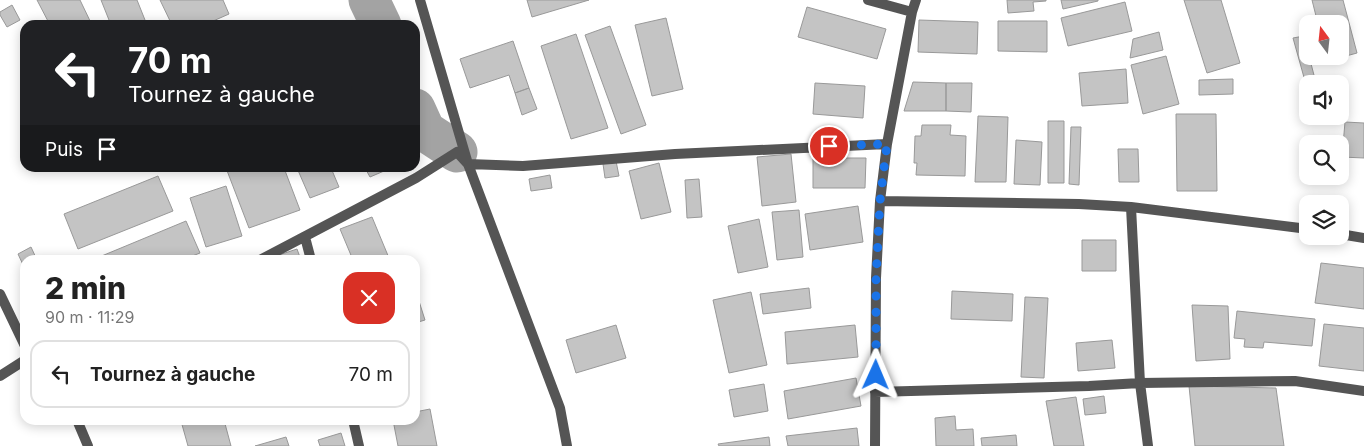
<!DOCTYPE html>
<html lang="fr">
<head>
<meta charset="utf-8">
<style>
  body { margin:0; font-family:Inter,sans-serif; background:#f2f2f2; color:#222; height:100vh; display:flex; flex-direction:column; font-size:19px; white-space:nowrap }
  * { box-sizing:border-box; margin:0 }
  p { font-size:16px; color:#767676 }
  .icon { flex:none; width:28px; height:28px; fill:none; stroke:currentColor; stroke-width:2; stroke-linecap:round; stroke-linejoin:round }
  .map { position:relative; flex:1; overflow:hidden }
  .sheet { position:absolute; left:20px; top:255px; width:400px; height:170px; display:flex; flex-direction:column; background:#fff; border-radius:15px; box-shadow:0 2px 12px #0003 }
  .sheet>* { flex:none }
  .banner { position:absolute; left:20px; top:20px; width:400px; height:152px; border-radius:15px; box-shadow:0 2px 12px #0003; background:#202124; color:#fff; overflow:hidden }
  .needle { width:32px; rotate:345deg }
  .buttons { position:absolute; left:1299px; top:15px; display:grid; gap:10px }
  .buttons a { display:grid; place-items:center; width:50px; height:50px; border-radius:10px; background:#fff; box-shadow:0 2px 12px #0003; font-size:25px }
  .pin { position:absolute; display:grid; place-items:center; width:42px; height:42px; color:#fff; margin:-21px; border:2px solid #fff; border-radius:50%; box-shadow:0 1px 5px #0007 }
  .me { position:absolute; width:55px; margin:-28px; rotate:1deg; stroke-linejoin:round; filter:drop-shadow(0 0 4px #0008) }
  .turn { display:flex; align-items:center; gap:18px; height:105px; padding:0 25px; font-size:22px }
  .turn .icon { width:65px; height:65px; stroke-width:2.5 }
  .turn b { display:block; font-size:35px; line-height:42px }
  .then { display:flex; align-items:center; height:48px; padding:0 25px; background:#0003; gap:10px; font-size:19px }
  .round { display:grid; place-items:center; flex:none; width:52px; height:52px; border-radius:15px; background:#f2f2f2 }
  .summary { display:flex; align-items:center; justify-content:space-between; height:85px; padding:0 25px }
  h1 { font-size:30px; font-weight:800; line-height:38px }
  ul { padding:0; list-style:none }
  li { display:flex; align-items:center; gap:15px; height:68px; margin:0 10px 8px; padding:0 15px; border:2px solid #e0e0e0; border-radius:15px }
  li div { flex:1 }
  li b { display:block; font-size:19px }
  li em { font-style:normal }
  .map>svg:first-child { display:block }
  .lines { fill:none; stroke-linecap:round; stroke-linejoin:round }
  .river { stroke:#a3a3a3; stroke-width:41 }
  .building { fill:#c4c4c4; stroke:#999 }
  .street { stroke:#555; stroke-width:10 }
  .route { stroke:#1a73e8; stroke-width:9; stroke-dasharray:0 16.2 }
</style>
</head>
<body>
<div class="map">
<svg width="1364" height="446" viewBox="0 0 1364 446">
  <rect width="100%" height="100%" fill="#fff"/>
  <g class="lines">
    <!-- river -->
    <path class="river" d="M369,0l12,25
      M415,109l10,22 32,21"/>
  </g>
  <!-- building -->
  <path class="building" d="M37,0h43l12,25h-42z
    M101,0h36l10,25h-36z
    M160,0h63l6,14 -25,11h-32z
    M527,0h62l-57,17z
    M1007,0h39v1l-13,1 1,9 -26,2z
    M1061,0h37v1l-35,8z
    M1184,0h37l19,63 -33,10z
    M1312,0h31l14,53 -29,8 -1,-5h13v-32h-22z
    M1125,2l7,29 -64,15 -7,-28z
    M12,5l8,15 -13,7 -7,-12v-3z
    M807,7l79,22 -9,30 -79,-22z
    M666,18l17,71 -31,7 -17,-71z
    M919,20l59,2 -1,32 -59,-2z
    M998,21h49v31l-49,-1z
    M610,26l36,99 -25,9 -36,-99z
    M1159,32l4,18 -33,8 3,-19z
    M576,34l32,94 -37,11 -30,-93z
    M1304,36l4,13v7h1l6,23 -10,2 -12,-43z
    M513,41l16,47 -14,5 -6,-18 -39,13 -10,-29z
    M1166,56l13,48 -36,10 -12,-49z
    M1126,69l2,34 -46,3 -3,-33z
    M1233,79v15l-34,1v-15z
    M913,82l33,1v28h-42z
    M815,83l50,3 -2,32 -50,-4z
    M946,83h26l-1,29 -25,-1z
    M529,88l8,21 -15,6 -7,-22z
    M1176,114h40l1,77h-40z
    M978,116l30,1 -2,65h-31z
    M1048,121h16v62h-16z
    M1345,122l19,1v35l-22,-1z
    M922,125h29l-1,10 16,1 -1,40 -49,-1 1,-12h-3l1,-27h6z
    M1071,127h10l-2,58 -10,-1z
    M1016,140l26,2 -2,43 -26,-1z
    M1118,149h20l1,33h-20z
    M791,154l5,48 -34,4 -5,-49z
    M813,158h53l-1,30h-52z
    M616,161l3,15 -14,2 -2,-14z
    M659,163l12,49 -30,7 -12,-48z
    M226,168h58l16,42 -51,18z
    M297,168h34l8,19 -29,11z
    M365,168h26l-21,9z
    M550,175l2,13 -21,3 -2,-12z
    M158,176l15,35 -95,38 -14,-35z
    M699,179l3,38 -15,1 -2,-38z
    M226,186l16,50 -36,11 -16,-49z
    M858,206l5,36 -53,8 -5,-36z
    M799,210l4,47 -26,3 -5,-48z
    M372,217l17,41 -6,2h-30l-13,-31z
    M759,219l9,48 -30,6 -10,-47z
    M186,221l14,32 -18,7h-90z
    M1082,240h34v31h-34z
    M31,247l6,13h-12v9l-7,-15z
    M297,249l4,11h-37z
    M1321,263l43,5v41l-49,-6z
    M809,288l2,20 -48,6 -3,-20z
    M952,291l61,3 -1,27 -61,-2z
    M751,292l16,73 -38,8 -16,-73z
    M1025,297l23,1 -4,80 -23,-1z
    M418,298l7,22 -10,3v-24z
    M1192,305l36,1 2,53 -34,2z
    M1237,311l78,8 -3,27 -48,-4 -1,6 -19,-1 1,-8 -11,-1z
    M1324,324l40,4v43l-45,-5z
    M616,325l10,33 -50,15 -10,-33z
    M855,325l3,32 -71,7 -2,-32z
    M1112,340l3,28 -37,3 -2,-28z
    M856,378l5,28 -73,13 -4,-28z
    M764,384l4,27 -34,6 -5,-27z
    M1189,386l87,2 8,58h-89z
    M1104,396l2,17 -21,2 -2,-16z
    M1076,397l8,49h-30l-8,-45z
    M430,409l7,37h-39l-5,-26h22v-8z
    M955,416l1,14 17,-1 1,17h-38l-1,-28z
    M185,420h39l7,26h-43l-7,-25z
    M857,428l2,18h-71l-2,-10z
    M341,433l4,13h-25l-2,-6z
    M1016,435l1,11h-35l-1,-8z
    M286,437l3,9h-34z
    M769,437l1,9h-51l-1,-2z"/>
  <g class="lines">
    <!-- street -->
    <path class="street" d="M420,0l48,164 92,244 7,38
      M868,0l44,12
      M880,201l199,3 52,3 177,22
      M1131,207l9,176 8,63
      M1340,234l24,4
      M305,237l6,23
      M260,260l156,-82 41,-26 11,12 55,2 152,-12 212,-10
      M0,294l25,52
      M0,376l25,-16
      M875,392l214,-6 51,-3 155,-2 69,10
      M77,420l11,26
      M353,420l6,26
      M875,446l1,-168 4,-77 7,-57 25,-132 4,-12"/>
  </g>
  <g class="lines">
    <!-- route -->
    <path class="route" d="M829,146l58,-2 -7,57 -4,77v97"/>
  </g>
</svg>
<div class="buttons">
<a><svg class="needle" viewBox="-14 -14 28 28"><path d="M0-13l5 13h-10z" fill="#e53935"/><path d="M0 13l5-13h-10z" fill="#767676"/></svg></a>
<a><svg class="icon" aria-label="sound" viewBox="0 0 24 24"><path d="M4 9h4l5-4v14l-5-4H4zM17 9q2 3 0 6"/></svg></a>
<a><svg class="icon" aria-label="search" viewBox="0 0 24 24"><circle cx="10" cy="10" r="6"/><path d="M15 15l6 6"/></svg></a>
<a><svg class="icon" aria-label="layers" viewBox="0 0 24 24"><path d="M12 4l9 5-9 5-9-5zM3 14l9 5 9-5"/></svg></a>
</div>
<div class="pin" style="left:829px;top:146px;background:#d93025"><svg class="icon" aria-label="arrive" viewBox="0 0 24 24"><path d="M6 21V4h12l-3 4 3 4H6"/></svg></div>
<svg class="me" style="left:876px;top:375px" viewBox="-20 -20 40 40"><path d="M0-17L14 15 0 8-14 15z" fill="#1a73e8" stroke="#fff" stroke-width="4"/></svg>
<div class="banner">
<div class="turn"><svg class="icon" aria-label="left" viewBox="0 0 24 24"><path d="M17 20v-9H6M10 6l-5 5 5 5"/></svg><div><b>70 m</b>Tournez à gauche</div></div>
<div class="then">Puis<svg class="icon" aria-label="arrive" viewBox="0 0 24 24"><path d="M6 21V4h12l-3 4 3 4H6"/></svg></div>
</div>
<section class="sheet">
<div class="summary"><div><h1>2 min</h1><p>90 m · 11:29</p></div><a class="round" style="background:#d93025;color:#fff"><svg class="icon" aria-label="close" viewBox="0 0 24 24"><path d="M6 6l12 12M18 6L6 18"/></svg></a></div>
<ul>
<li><svg class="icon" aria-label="left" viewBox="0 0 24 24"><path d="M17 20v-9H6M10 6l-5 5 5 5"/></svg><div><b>Tournez à gauche</b></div><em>70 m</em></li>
</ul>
</section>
</div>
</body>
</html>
